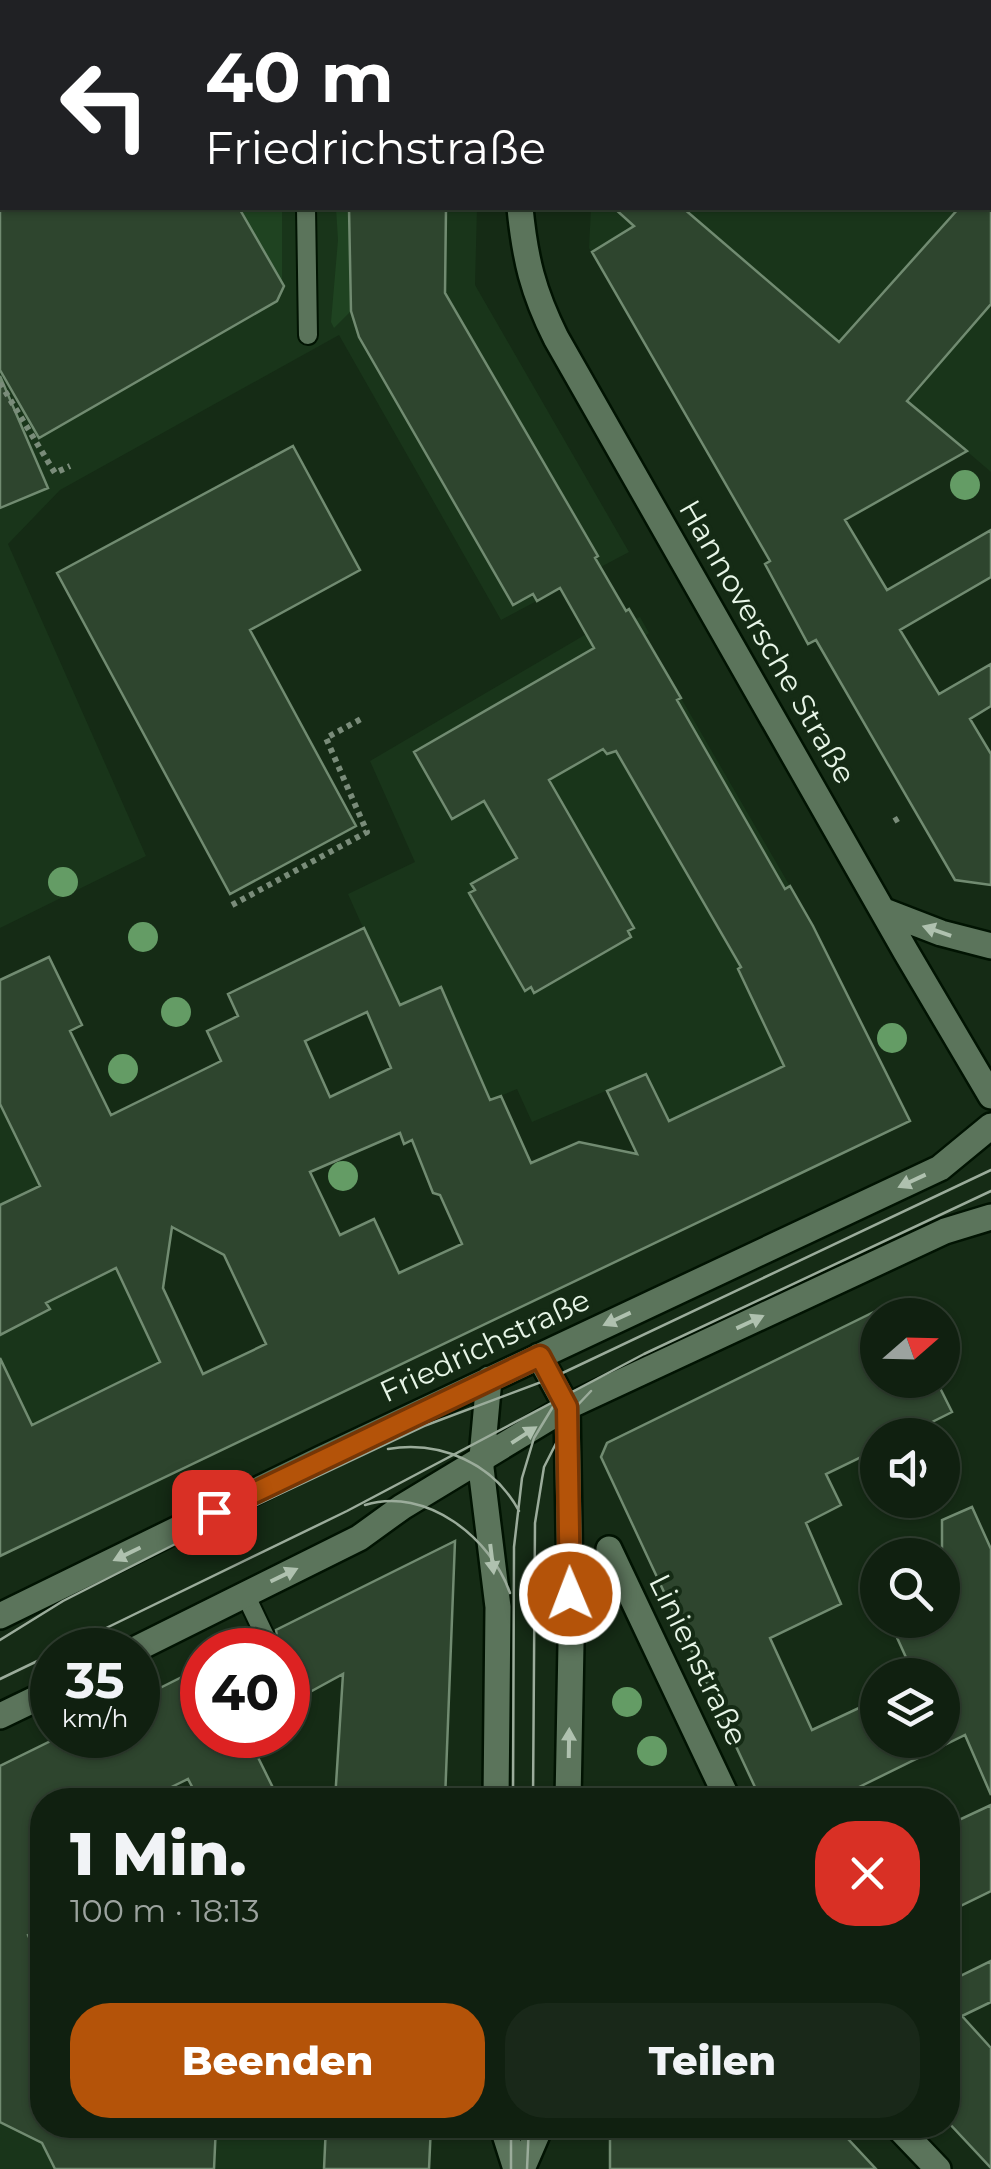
<!DOCTYPE html>
<html lang="de">
<head>
<meta charset="utf-8">
<style>
  body { margin:0; font-family:Montserrat,sans-serif; background:#192819; color:#f1f3f6; height:100vh; display:flex; flex-direction:column; font-size:38px; white-space:nowrap }
  * { box-sizing:border-box; margin:0 }
  p { font-size:32px; color:#9ca39f }
  .icon { flex:none; width:55px; height:55px; fill:none; stroke:currentColor; stroke-width:2; stroke-linecap:round; stroke-linejoin:round }
  .map { position:relative; flex:1; overflow:hidden }
  .details { position:absolute; left:30px; top:1788px; width:930px; height:350px; display:flex; flex-direction:column; background:#102010; border-radius:40px; box-shadow:0 2px 8px #0004,0 0 0 2px #303e30 }
  .details>* { flex:none }
  .banner { position:absolute; left:0px; top:0px; width:992px; height:210px; box-shadow:0 2px 8px #0004,0 0 0 2px #303e30; background:#202124; color:#fff; overflow:hidden }
  .needle { width:65px; rotate:70deg }
  .tools { position:absolute; left:860px; top:1298px; display:grid; gap:20px }
  .tools a { display:grid; place-items:center; width:100px; height:100px; border-radius:50%; background:#102010; box-shadow:0 2px 8px #0004,0 0 0 2px #303e30; font-size:50px }
  .speed { position:absolute; left:30px; top:1628px; display:flex; gap:20px; font-size:50px; font-weight:700; text-align:center }
  .speed>* { display:grid; place-content:center; width:130px; height:130px; border-radius:50%; background:#102010; box-shadow:0 2px 8px #0004,0 0 0 2px #303e30; line-height:1 }
  .speed small { font-size:25px; font-weight:400 }
  .speed .limit { border:15px solid #d22; background:#fff; color:#111 }
  .pin { position:absolute; display:grid; place-items:center; width:85px; height:85px; color:#fff; margin:-42px; border-radius:20px; box-shadow:0 5px 15px #0006 }
  .me { position:absolute; width:110px; margin:-55px; rotate:359deg; stroke-linejoin:round; filter:drop-shadow(0 0 8px #0008) }
  .turn { display:flex; align-items:center; gap:35px; height:210px; padding:0 40px; font-size:45px }
  .turn .icon { width:130px; height:130px; stroke-width:2.5 }
  .turn b { display:block; font-size:70px; line-height:85px }
  .round { display:grid; place-items:center; flex:none; width:105px; height:105px; border-radius:40px; background:#192819 }
  .headline { display:flex; align-items:center; justify-content:space-between; height:170px; padding:0 40px }
  h1 { font-size:60px; font-weight:800; line-height:75px }
  .cta { display:flex; gap:20px; margin-top:auto; padding:20px 40px }
  .cta a { flex:1; height:115px; border-radius:40px; background:#b45309; color:#fff; font-size:40px; font-weight:800; line-height:115px; text-align:center }
  .cta a+a { background:#192819; color:#f1f3f6 }
  .map>svg:first-child { display:block }
  .built { fill:#19351a }
  .green { fill:#1f4321 }
  .building { fill:#2e452e; stroke:#718b71; stroke-width:2.5; fill-rule:evenodd }
  .lines { fill:none; stroke-linecap:round; stroke-linejoin:round }
  .lane-casing { stroke:#011302; stroke-width:22 }
  .street-casing { stroke:#011302; stroke-width:30 }
  .secondary-casing { stroke:#011302; stroke-width:30 }
  .path { stroke:#7a8c7a; stroke-width:6; stroke-dasharray:5 5; stroke-linecap:butt }
  .lane { stroke:#5b745b; stroke-width:18 }
  .street { stroke:#5b745b; stroke-width:25 }
  .secondary { stroke:#5b745b; stroke-width:25 }
  .tram { stroke:#9bac9b; stroke-width:2.5 }
  .tree { fill:#649c65 }
  .oneway { fill:#afc1af }
  .route-casing { stroke:#753606; stroke-width:25 }
  .route { stroke:#b45309; stroke-width:18 }
  .labels { text-anchor:middle; stroke-width:8; stroke-linejoin:round; paint-order:stroke }
  .street-label { font-size:30px; fill:#e7f5e7; stroke:#152b15 }
</style>
</head>
<body>
<div class="map">
<svg width="991" height="2169" viewBox="0 0 991 2169">
  <rect width="100%" height="100%" fill="#152b15"/>
  <!-- built -->
  <path class="built" d="M0,0h482l-480,2v206h475l-2,77 154,267 -128,68 -162,-285 -279,155 -52,54 138,312 -146,72z
    M990,11l1,461 -239,-205 -96,97 -67,-116 2,-40h399z
    M629,609l6,10 5,-2 9,16 -4,3 168,290 97,195 -195,94 -69,-141 -114,48 -15,-33 -69,29 -100,-224 67,-32 -45,-101z
    M15,1058l191,400 -128,61 -78,-161v-293z
    M0,1811l26,54 16,5v255h389l-2,44h-429z"/>
  <!-- green -->
  <path class="green" d="M239,208h43v76z
    M336,208h13l2,103 -17,17 -3,-6 7,-82z"/>
  <!-- building -->
  <path class="building" d="M0,208h239l45,78 -7,15 -238,137 -39,-68z
    M349,208h97l-1,85 153,263 -3,2 31,53 3,-2 52,89 -4,2 108,189 5,-3 23,40 97,195 -910,435v-198l32,67 128,-63 -44,-94 -70,35 4,6 -50,26v-130l40,-19 -40,-82v-124l49,-23 33,68 -12,6 41,84 110,-54 -14,-30 31,-15 -10,-22 136,-66 36,77 41,-18 49,113 11,-4 30,67 48,-21 58,12 -30,-63 39,-17 23,47 115,-55 -46,-97 3,-2 -125,-216 -9,3 -4,-5 -54,31 85,148 -6,3 3,6 -97,56 -3,-6 -6,4 -56,-98 6,-3 -4,-6 46,-26 -33,-57 -32,18 -38,-67 180,-104 -34,-60 -23,13 -4,-7 -20,11 -154,-268 -8,-26zM367,1012l24,56 -61,29 -25,-56zM400,1133l4,11 8,-4 21,53 7,2 22,49 -63,29 -25,-54 -34,16 -30,-63zM172,1227l52,28 42,89 -63,30 -40,-86z
    M614,208h69l156,134 120,-134h32v96l-84,97 60,50 -122,69 42,70 104,-60v47l-91,53 39,64 52,-30v42l-21,13 21,35v131l-36,-5 -139,-240 -8,4 -43,-80 5,-3 -178,-309 42,-26z
    M0,376l48,112 -48,20z
    M293,446l67,124 -110,60 106,196 -126,68 -173,-321z
    M878,1310v70h58l16,32 -46,23h-28v14l-52,25 15,31 -35,18 35,81 -71,34 42,92 66,-31v41h64v-65h-28l-25,-55h53v-100l30,-13 19,42v246l-26,-60 -114,56 4,9h-94l-160,-343 6,-14z
    M455,1541l-10,259h-110l8,-126 -55,30v-54h-52l18,-9 9,7 8,-1 6,-9 -1,-8z
    M202,1667v68h45l32,65h-80l-11,-21 -43,21h-103v128l-14,7 14,31v159h174l-2,44h-159l-13,-26 -42,-21v-356l63,-31h75v-36z
    M991,1805v86l-43,21v-87z
    M991,1961v41l-29,14 29,32v120l-43,-46v-140z
    M326,2125h105l-2,44h-105z
    M610,2125h225l41,44h-266z"/>
  <g class="lines">
    <defs>
      <path id="lane" d="M253,0l1,2
        M36,2l4,-2
        M0,24l2,-1
        M306,208l2,127
        M245,1594l20,42"/>
      <path id="street" d="M609,1549l119,251
        M896,2125l42,44"/>
      <path id="secondary" d="M523,2l1,-2
        M520,208c5,51 13,84 36,130l350,614 85,144
        M884,911l57,22 50,13
        M539,1356l28,51 4,237 -3,156
        M489,1379l-8,89 17,139 -2,193
        M0,1616l321,-157 619,-291 51,-42
        M134,1650l225,-112 43,-31 165,-100 378,-176 46,-14
        M0,1716l52,-25
        M502,2125l14,44
        M522,2169l19,-44"/>
    </defs>
    <!-- lane casing -->
    <use href="#lane" class="lane-casing"/>
    <!-- street casing -->
    <use href="#street" class="street-casing"/>
    <!-- secondary casing -->
    <use href="#secondary" class="secondary-casing"/>
    <!-- path -->
    <path class="path" d="M303,2l5,-2
      M661,2l3,-2
      M790,2l2,-2
      M0,181l2,-2
      M0,383l55,90 15,-7
      M894,821l7,-4
      M232,905l135,-73 -41,-94 35,-19"/>
    <!-- lane -->
    <use href="#lane" class="lane"/>
    <!-- street -->
    <use href="#street" class="street"/>
    <!-- secondary -->
    <use href="#secondary" class="secondary"/>
    <!-- tram -->
    <path class="tram" d="M388,1449c53,-9 106,15 131,62
      M365,1505c61,-19 126,33 145,88
      M0,1640l63,-39 138,-70 223,-105 128,-48 439,-208
      M61,1650l286,-139 297,-157 347,-163
      M0,1679l52,-25
      M513,1800l1,-253 8,-69 12,-40 20,-33
      M533,1800l2,-277 9,-56 29,-57 18,-19
      M511,2169v-44
      M527,2169l2,-44"/>
  </g>
  <!-- trees -->
  <g class="tree">
    <circle cx="965" cy="485" r="15"/>
    <circle cx="63" cy="882" r="15"/>
    <circle cx="143" cy="937" r="15"/>
    <circle cx="176" cy="1012" r="15"/>
    <circle cx="892" cy="1038" r="15"/>
    <circle cx="123" cy="1069" r="15"/>
    <circle cx="343" cy="1176" r="15"/>
    <circle cx="627" cy="1702" r="15"/>
    <circle cx="652" cy="1751" r="15"/>
  </g>
  <!-- one-way arrows -->
  <defs><path id="oneway-solid" d="M-6-.8H1V-3.2L6.5 0L1 3.2V.8H-6Z" transform="scale(2.5)"/></defs>
  <g class="oneway">
    <use href="#oneway-solid" transform="translate(937 931) rotate(-161)"/>
    <use href="#oneway-solid" transform="translate(912 1181) rotate(155)"/>
    <use href="#oneway-solid" transform="translate(617 1319) rotate(155)"/>
    <use href="#oneway-solid" transform="translate(750 1322) rotate(-25)"/>
    <use href="#oneway-solid" transform="translate(524 1435) rotate(-33)"/>
    <use href="#oneway-solid" transform="translate(127 1554) rotate(154)"/>
    <use href="#oneway-solid" transform="translate(492 1559) rotate(83)"/>
    <use href="#oneway-solid" transform="translate(284 1575) rotate(-26)"/>
    <use href="#oneway-solid" transform="translate(569 1743) rotate(-89)"/>
  </g>
  <g class="lines">
    <defs>
      <path id="route" d="M214,1512l326,-156 27,51 3,187"/>
    </defs>
    <!-- route casing -->
    <use href="#route" class="route-casing"/>
    <!-- route -->
    <use href="#route" class="route"/>
  </g>
  <g class="labels">
    <!-- street labels -->
    <g class="street-label">
      <text transform="translate(767 642) rotate(60)" y="10">Hannoversche Straße</text>
      <text transform="translate(485 1346) rotate(-25)" y="10">Friedrichstraße</text>
      <text transform="translate(698 1660) rotate(64)" y="10">Linienstraße</text>
    </g>
  </g>
</svg>
<div class="tools">
<a><svg class="needle" viewBox="-14 -14 28 28"><path d="M0-13l5 13h-10z" fill="#e53935"/><path d="M0 13l5-13h-10z" fill="#9ca39f"/></svg></a>
<a><svg class="icon" aria-label="sound" viewBox="0 0 24 24"><path d="M4 9h4l5-4v14l-5-4H4zM17 9q2 3 0 6"/></svg></a>
<a><svg class="icon" aria-label="search" viewBox="0 0 24 24"><circle cx="10" cy="10" r="6"/><path d="M15 15l6 6"/></svg></a>
<a><svg class="icon" aria-label="layers" viewBox="0 0 24 24"><path d="M12 4l9 5-9 5-9-5zM3 14l9 5 9-5"/></svg></a>
</div>
<div class="speed"><div>35<small>km/h</small></div><div class="limit">40</div></div>
<div class="pin" style="left:214px;top:1512px;background:#d93025"><svg class="icon" aria-label="arrive" viewBox="0 0 24 24"><path d="M6 21V4h12l-3 4 3 4H6"/></svg></div>
<svg class="me" style="left:570px;top:1594px" viewBox="-20 -20 40 40"><circle r="17" fill="#b45309" stroke="#fff" stroke-width="3"/><path d="M0-11L8 9 0 5-8 9z" fill="#fff"/></svg>
<div class="banner">
<div class="turn"><svg class="icon" aria-label="left" viewBox="0 0 24 24"><path d="M17 20v-9H6M10 6l-5 5 5 5"/></svg><div><b>40 m</b>Friedrichstraße</div></div>
</div>
<section class="details">
<div class="headline"><div><h1>1 Min.</h1><p>100 m · 18:13</p></div><a class="round" style="background:#d93025;color:#fff"><svg class="icon" aria-label="close" viewBox="0 0 24 24"><path d="M6 6l12 12M18 6L6 18"/></svg></a></div>
<div class="cta"><a>Beenden</a><a>Teilen</a></div>
</section>
</div>
</body>
</html>
